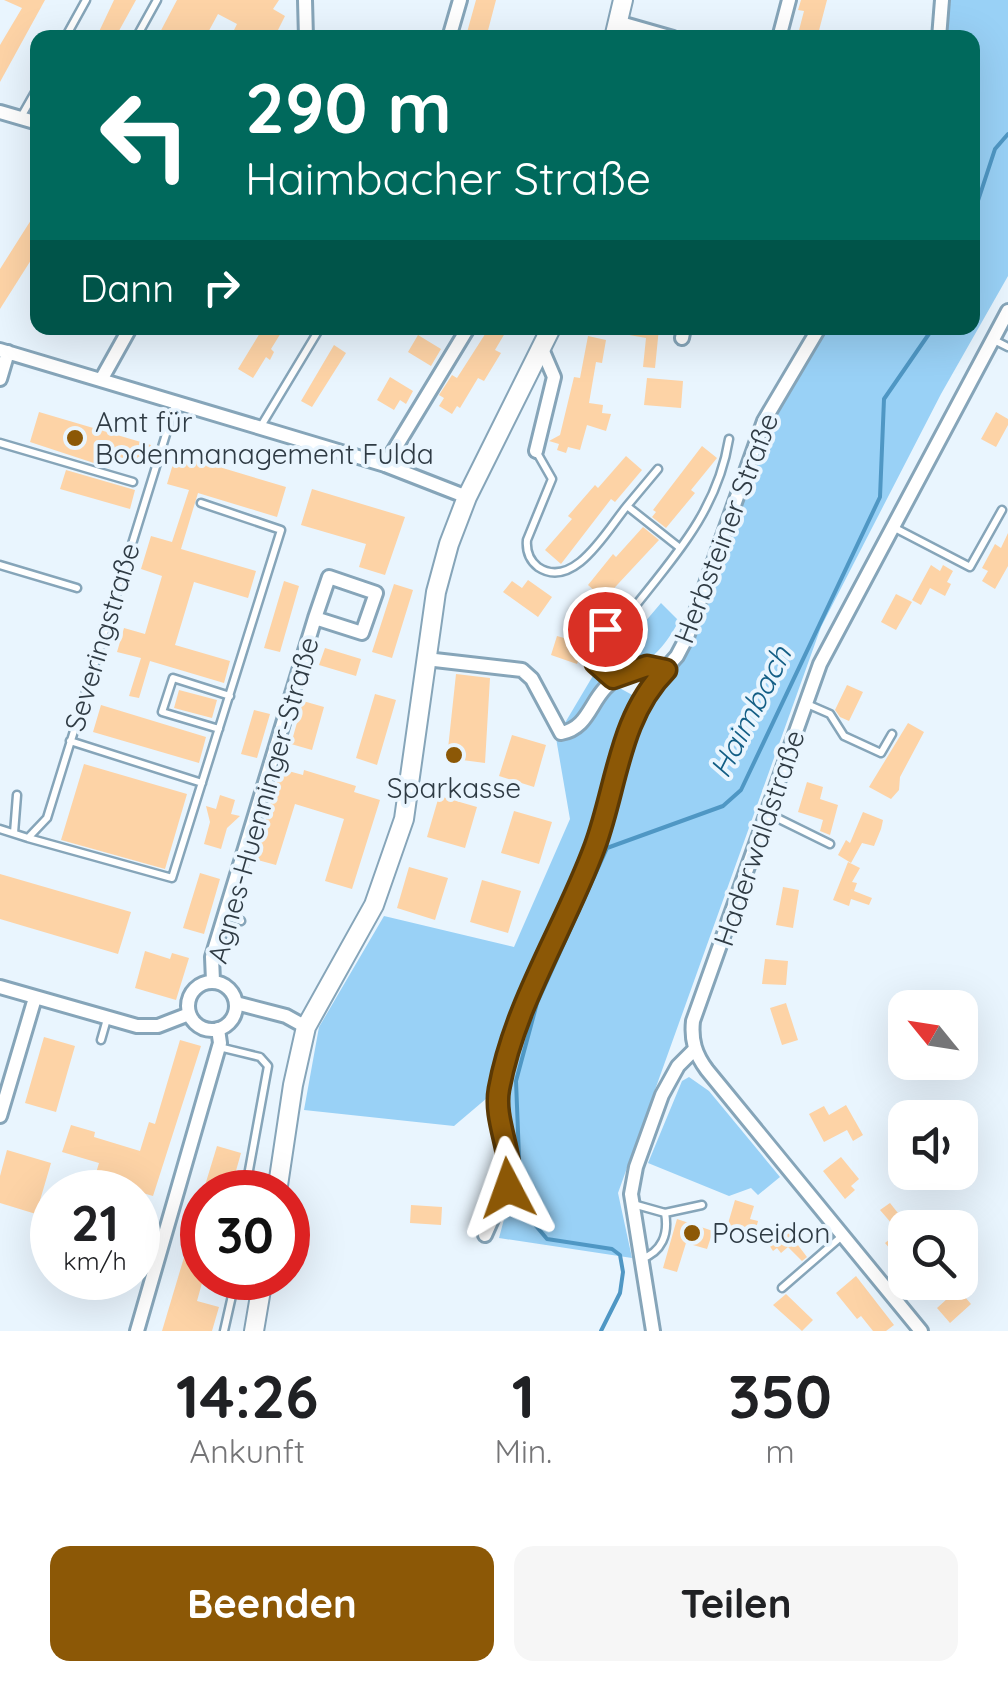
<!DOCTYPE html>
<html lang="de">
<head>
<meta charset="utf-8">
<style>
  body { margin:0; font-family:Quicksand,sans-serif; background:#f6f6f6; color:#202124; height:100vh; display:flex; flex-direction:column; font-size:38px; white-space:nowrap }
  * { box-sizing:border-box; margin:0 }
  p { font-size:32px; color:#757577 }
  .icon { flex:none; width:55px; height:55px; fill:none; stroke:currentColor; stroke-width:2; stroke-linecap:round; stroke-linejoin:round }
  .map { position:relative; height:1331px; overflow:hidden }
  .panel { display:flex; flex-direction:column; background:#fff; flex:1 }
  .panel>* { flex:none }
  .hud { position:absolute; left:30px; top:30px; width:950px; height:305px; border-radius:20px; box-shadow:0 10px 40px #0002; background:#00695c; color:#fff; overflow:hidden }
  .needle { width:65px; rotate:300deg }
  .controls { position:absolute; left:888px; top:990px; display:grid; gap:20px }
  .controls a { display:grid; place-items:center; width:90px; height:90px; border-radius:20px; background:#fff; box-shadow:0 10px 40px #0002; font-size:50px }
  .speed { position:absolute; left:30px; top:1170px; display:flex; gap:20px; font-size:50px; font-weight:700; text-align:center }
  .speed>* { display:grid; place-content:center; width:130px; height:130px; border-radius:50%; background:#fff; box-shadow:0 10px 40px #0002; line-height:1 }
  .speed small { font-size:25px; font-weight:400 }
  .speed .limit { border:15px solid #d22; background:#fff; color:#111 }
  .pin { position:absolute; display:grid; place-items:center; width:85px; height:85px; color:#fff; margin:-42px; border:5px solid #fff; border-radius:50%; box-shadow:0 2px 10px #0007 }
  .me { position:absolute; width:110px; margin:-55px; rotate:356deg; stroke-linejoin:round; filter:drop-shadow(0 0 8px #0008) }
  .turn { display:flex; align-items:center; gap:35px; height:210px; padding:0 50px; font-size:45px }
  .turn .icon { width:130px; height:130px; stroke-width:2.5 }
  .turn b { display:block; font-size:70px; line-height:85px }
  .then { display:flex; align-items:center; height:95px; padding:0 50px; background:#0003; gap:20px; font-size:38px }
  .eta { display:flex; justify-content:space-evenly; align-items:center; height:170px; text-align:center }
  .eta b { font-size:60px; font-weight:700; line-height:70px }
  .primary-button { display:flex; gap:20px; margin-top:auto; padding:20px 50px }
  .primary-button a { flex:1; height:115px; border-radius:20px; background:#8c5806; color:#fff; font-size:40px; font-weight:700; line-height:115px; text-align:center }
  .primary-button a+a { background:#f6f6f6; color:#202124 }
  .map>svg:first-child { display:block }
  .green { fill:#99d1f6 }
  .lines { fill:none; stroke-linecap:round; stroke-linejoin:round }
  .stream { stroke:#4f97c4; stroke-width:4 }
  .building { fill:#fdd3a6 }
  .service-casing { stroke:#86a5b9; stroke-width:11 }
  .minor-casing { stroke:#86a5b9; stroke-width:18 }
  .secondary-casing { stroke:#86a5b9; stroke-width:22 }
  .service { stroke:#fff; stroke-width:6 }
  .minor { stroke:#fff; stroke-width:12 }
  .secondary { stroke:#fff; stroke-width:18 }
  .route-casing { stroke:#5b3904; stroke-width:25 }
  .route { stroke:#8c5806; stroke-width:18 }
  .poi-dot { fill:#8c5806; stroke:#e9f5fe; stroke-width:4 }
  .labels { text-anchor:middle; stroke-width:8; stroke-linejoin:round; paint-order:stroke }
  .poi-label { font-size:28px; fill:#2f3b44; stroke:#e9f5fe; text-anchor:start }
  .street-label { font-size:28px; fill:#2f3b44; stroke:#e9f5fe }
  .water-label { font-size:30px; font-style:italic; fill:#135e85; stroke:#e9f5fe }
</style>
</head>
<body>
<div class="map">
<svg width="1008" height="1331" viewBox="0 0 1008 1331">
  <rect width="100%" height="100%" fill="#e9f5fe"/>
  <!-- green -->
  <path class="green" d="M941,0h67v276l-67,118 -120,233 -203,566 14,65 -133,-20 16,-60 -12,-87 23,-92 54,-118 57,-172 45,-74 78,-195 57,-112h155v-290l-36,-1z
    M661,603l18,18c-16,28 -29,43 -60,53l-11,-10 -1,-16 14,-17 12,5z
    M594,674l42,23 -22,45 -20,80 -95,230 -12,46 -33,28 -150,-16 15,-83 65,-111 130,31 56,-128 -14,-81z
    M689,1077l20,14 71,86 -22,18 -7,-7 -22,8 -81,-33 34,-82z"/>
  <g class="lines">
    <!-- stream -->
    <path class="stream" d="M972,219l23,-70 13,-15
      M601,1331l19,-38 3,-21 -3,-17 -8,-6 -65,-10 -26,-31 -5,-127 21,-78 70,-155 116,-42 18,-16 139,-293 4,-98 49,-71"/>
  </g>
  <!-- building -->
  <path class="building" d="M4,0h41l-45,82v-37l22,-37z
    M114,0h22l-21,38h-19z
    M177,0h102l-6,9 12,7 -11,22h-44l7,-14 -19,-10 -13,24h-48z
    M476,0h20l-10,38 -20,-2z
    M801,0h26l-10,38h-20l7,-27 -6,-1z
    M38,209v40l-38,60v-40z
    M263,328h21l-13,21 3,3 -4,8 -4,-3 -13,21 -15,-9z
    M489,328h19l-13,22 6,3 -17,28 -6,-3 -18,30 -3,-2 -5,8 -13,-8 5,-8 -5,-3 13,-20 5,3z
    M619,328h40l-4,40 -12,-1 3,-29 -28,-5z
    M418,335l23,14 -10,17 -23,-14z
    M588,336l18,4 -4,23 -6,-1 -7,41 14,2 -1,8 9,1 -5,17 -19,-6 -7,25 -12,-3 -2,6 -9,-3 2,-6 -10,-3 11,-6 14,-58 6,1z
    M334,345l12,8 -34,54 -11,-6z
    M390,377l23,14 -7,13 -6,-4 -6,10 -17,-10z
    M647,378l36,3 -2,27 -37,-3z
    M39,412l112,33 -4,14 -9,-2 -2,5 -23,-7 -4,13 -79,-26z
    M996,412l12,7v6l-12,22 -15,-8z
    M702,446l15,12 -26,32 4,3 -29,35 -14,-11 4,-5 -3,-2z
    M176,454l110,33 -9,30 -79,-24 -17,56 75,22 -8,27 -54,-16 -19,63 55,16 -6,22 -74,-22 -11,37 -10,-2 12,-38 -24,-6 7,-24 21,6 17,-58 -21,-7 10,-33 21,6 17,-52 -22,-6z
    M626,456l16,14 -27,32 -4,-3 -50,65 -16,-14 27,-31 -4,-3 27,-31 3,3z
    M66,470l69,20 -5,19 -70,-20z
    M312,489l93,28 -20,58 -26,-8 7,-23 -65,-19z
    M643,527l16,13 -55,59 -16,-14 25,-31 3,3z
    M1008,533v33l-13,23 -13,-8 6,-10 -6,-3 13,-24 6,4z
    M931,565l9,6 3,-6 10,6 -6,11 4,2 -6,12 -15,-8 -9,17 -9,-5z
    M528,580l24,17 -14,20 -35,-25 9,-11 10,7z
    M284,581l15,5 -19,66 -16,-4z
    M394,584l19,6 -21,68 -20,-6z
    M896,594l16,8 -16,28 -15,-8z
    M578,613l15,5 -16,46 -26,-9 6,-19 7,2 9,-23 4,1z
    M325,648l36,11 -5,17 -37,-11z
    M456,674l34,4 -5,85 -38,-5z
    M847,685l16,7 -14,29 -9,-4 -5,-7z
    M179,690l38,10 -5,18 -38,-10z
    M375,694l21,6 -19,65 -21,-7z
    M303,701l21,6 -12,43 -21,-6z
    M101,705l105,32 -7,26 -106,-31z
    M254,710l16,4 -13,44 -16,-4z
    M908,723l16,9 -24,45 -1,13 -8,9 -22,-12z
    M512,735l34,10 -12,42 -35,-11z
    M84,764l103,30 -22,75 -104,-29z
    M281,769l22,6 1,-5 52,16 -2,6 26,8 -28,89 -27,-8 19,-62 -49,-15 -19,61 -22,-6z
    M807,782l16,5 -3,12 18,6 -8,30 -10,-4 3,-11 -25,-8z
    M220,795l15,5 -4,14 9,2 -13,12 -6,21 -17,-5 6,-22 -4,-16 10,3z
    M439,796l38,11 -12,41 -38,-11z
    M514,811l38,11 -13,42 -38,-11z
    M863,812l20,8 -2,9 -7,17 -12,-3 -11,20 -13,-8 8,-15 4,3z
    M848,862l12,6 -8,14 5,1 -3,8 18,7 -3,7 -18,-6 -2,7 -16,-6z
    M409,867l39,11 -13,42 -38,-12z
    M200,873l20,6 -16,55 -21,-6z
    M0,874l131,38 -13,42 -118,-35z
    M482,880l39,11 -13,42 -38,-11z
    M783,887l16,3 -6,38 -17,-3z
    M145,951l25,8 2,-6 17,5 -13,42 -41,-12z
    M765,959l23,2 -2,24 -24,-1z
    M786,1003l12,37 -16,5 -12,-37z
    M44,1037l31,9 -19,66 -31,-9z
    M180,1040l21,6 -48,150 -24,-7 2,-6 -35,-10 3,-10 -37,-11 9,-27 24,7 -1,5 46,14 9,-29 6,2z
    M846,1105l17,30 -10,6 -6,-11 -23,12 -15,-28 15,-8 5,9z
    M217,1146l24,7 -11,39h-27z
    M7,1150l44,13 -15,51 -36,-11v-27z
    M841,1157l18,22 -8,7 4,4 -10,9 -22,-28z
    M735,1200l19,6 -4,13 8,2 -4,15 -27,-9z
    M890,1203l15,19v30l-7,6 -13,-15 14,-11 -19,-22z
    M200,1204l2,1v78l-5,18 22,6 -7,24h-50z
    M411,1205l31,2 -1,18 -31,-2z
    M677,1219l36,12 -6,18 -21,-6 -9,29 -14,-4z
    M772,1227l8,11 8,-6 19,25 -5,4 -14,-14 -7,6 -4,-5 -4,3 -8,-12 -6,-2z
    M856,1276l38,49 -8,6h-13l-12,-15 -4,3 -21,-26z
    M958,1289l13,15 -21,19 -13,-15z
    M786,1294l27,26 -11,11 -29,-26z"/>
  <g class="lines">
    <defs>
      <path id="service" d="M65,38l21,-38
        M136,38l21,-38
        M21,117l17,-30
        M994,340l14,7
        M261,426l59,-98
        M0,443l133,39
        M536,451l16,28 -25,61c-1,11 2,20 11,27 36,24 69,-37 89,-61l53,42
        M627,506l31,-37
        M893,527l77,40 32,-57
        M0,565l77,23
        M625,619c45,-58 92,-105 104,-180
        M807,704l23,10 14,22 37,17 11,-19
        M219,729l-57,-17 11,-34 57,18
        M70,741l132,42
        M769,814l61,30
        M0,829l28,9 19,-20 129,-416
        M14,833l3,-38
        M28,838l144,40 109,-348 -80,-27
        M225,915l16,6
        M101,1040l6,-21
        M219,1047l41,10 8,9 -23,126
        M633,1204l32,9 37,-8
        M641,1259c21,-7 28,-25 24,-46
        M782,1288l60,-52
        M224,1331l12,-53"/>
      <path id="minor" d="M305,0l1,38
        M617,22l56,16
        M449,38l11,-38
        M779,38l10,-38
        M939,38l3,-38
        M0,112l38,11
        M682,338l2,-10
        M0,350l385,115 82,32
        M0,379l8,-27
        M101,380l29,-52
        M536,451l18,-74 -12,-28
        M385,465l83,-137
        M605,629l-9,34 17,15
        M426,659l96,11 10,9 29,54c34,-6 28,-46 65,-58 17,-5 22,-9 40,-5
        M213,981l-1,-24 103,-339 14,-41 47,16 -14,40 -47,-15
        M188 1006a24 24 0 1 1 48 0a24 24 0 1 1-48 0Z
        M0,987l137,39h21l31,-12
        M236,1003l50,13 20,11
        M0,1116l35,-118
        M485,1235l25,-56 -12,-83 27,-94 70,-157 37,-127 19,-33 26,-29 10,-19 77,-216 55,-93
        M137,1331l83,-288 -2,-14
        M653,1331l-22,-137 5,-27 26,-72 16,-29 17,-17
        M921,1331l-214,-261c-12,-16 -16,-30 -14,-49l127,-357 188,-353"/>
      <path id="secondary" d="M614,38l9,-38
        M277,1192l16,-107 13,-58 68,-122 30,-86 32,-227 13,-48 18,-47 84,-169
        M254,1331l9,-53"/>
    </defs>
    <!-- service casing -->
    <use href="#service" class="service-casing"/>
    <!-- minor casing -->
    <use href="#minor" class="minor-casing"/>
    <!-- secondary casing -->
    <use href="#secondary" class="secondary-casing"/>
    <!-- service -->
    <use href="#service" class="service"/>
    <!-- minor -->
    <use href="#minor" class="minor"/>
    <!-- secondary -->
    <use href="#secondary" class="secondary"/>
  </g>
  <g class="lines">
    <defs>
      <path id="route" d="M508,1188c7,-33 -15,-66 -9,-99 16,-87 66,-161 96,-243 22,-60 24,-129 71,-176l-19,-4 -34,12 -17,-15 9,-34"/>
    </defs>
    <!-- route casing -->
    <use href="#route" class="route-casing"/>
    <!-- route -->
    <use href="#route" class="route"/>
  </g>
  <!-- markers -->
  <g class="poi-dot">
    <circle cx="75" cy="438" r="10"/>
    <circle cx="454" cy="755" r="10"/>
    <circle cx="692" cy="1233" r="10"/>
  </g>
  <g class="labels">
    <!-- poi labels -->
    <g class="poi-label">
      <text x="95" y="432">Amt für<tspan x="95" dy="32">Bodenmanagement Fulda</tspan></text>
      <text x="454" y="798" text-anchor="middle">Sparkasse</text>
      <text x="712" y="1243">Poseidon</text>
    </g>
    <!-- street labels -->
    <g class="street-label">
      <text transform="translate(726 528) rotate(-69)" y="10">Herbsteiner Straße</text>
      <text transform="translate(102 637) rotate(-73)" y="10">Severingstraße</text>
      <text transform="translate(263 800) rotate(-74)" y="10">Agnes-Huenninger-Straße</text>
      <text transform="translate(759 838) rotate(-71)" y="10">Haderwaldstraße</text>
    </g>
    <!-- water labels -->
    <g class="water-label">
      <text transform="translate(751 712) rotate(-63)" y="10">Haimbach</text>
    </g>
  </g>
</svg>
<div class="controls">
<a><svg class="needle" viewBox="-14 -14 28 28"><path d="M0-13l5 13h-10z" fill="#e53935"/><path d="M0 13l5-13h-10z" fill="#757577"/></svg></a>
<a><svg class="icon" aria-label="sound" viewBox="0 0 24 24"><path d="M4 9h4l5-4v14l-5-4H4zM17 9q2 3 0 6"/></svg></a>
<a><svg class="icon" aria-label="search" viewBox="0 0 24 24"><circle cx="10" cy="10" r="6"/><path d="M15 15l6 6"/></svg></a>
</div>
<div class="speed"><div>21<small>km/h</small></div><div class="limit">30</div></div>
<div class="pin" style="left:605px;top:629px;background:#d93025"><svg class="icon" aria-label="arrive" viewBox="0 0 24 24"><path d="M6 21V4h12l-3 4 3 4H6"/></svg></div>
<svg class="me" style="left:508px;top:1188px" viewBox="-20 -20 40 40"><path d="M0-17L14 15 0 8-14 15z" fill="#8c5806" stroke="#fff" stroke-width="4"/></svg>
<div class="hud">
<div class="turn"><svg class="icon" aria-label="left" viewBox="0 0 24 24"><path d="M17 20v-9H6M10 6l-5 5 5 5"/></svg><div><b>290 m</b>Haimbacher Straße</div></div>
<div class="then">Dann<svg class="icon" aria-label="right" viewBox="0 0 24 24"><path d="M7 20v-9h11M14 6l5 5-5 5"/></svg></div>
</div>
</div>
<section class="panel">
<div class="eta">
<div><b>14:26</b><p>Ankunft</p></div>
<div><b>1</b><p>Min.</p></div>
<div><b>350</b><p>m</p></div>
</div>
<div class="primary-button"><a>Beenden</a><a>Teilen</a></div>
</section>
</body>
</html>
